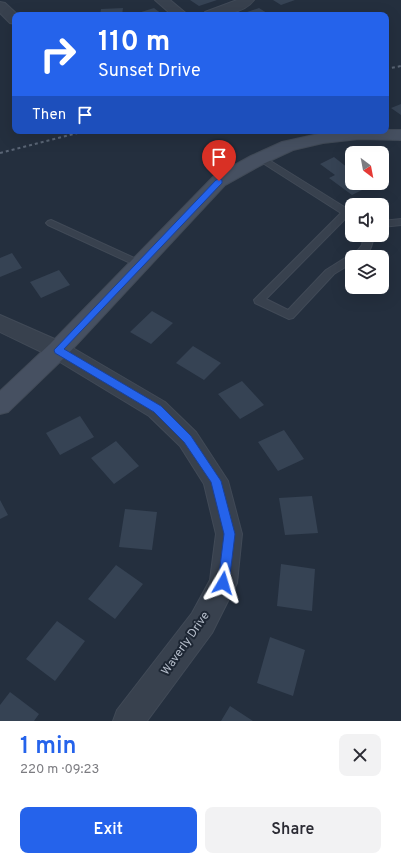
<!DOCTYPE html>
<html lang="en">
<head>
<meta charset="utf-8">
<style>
  body { margin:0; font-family:Overpass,sans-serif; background:#f2f2f3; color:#2b2b33; height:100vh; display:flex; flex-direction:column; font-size:15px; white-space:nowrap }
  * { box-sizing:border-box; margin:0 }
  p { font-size:13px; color:#7c7c81 }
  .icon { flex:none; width:22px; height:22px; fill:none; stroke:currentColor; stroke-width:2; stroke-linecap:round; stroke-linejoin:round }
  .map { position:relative; height:721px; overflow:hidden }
  .side { display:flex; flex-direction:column; background:#fff; flex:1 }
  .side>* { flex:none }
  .top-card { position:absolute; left:12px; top:12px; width:377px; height:122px; border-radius:8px; box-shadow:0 4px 16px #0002; background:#2563eb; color:#fff; overflow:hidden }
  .needle { width:26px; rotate:148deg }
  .buttons { position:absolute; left:345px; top:146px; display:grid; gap:8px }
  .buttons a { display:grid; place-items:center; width:44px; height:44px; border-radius:8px; background:#fff; box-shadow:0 4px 16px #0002; font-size:20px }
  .pin { position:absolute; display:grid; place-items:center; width:34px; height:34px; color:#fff; margin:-41px -17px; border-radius:50% 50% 50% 0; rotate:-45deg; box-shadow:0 0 4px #0007 }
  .pin .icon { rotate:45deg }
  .me { position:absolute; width:44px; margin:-22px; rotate:7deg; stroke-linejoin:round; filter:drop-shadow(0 0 3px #0008) }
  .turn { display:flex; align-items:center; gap:14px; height:84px; padding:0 20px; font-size:18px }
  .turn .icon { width:52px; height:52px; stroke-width:2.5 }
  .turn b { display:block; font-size:28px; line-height:34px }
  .then { display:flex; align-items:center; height:38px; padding:0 20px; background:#0003; gap:8px; font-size:15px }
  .round { display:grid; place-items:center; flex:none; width:42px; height:42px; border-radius:8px; background:#f2f2f3 }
  .head { display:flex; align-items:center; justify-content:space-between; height:68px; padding:0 20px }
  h1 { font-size:24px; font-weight:600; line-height:30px; color:#2563eb }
  .button { display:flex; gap:8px; margin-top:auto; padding:8px 20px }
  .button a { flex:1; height:46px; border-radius:8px; background:#2563eb; color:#fff; font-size:16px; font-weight:600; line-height:46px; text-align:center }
  .button a+a { background:#f2f2f3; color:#2b2b33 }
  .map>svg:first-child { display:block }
  .building { fill:#364354 }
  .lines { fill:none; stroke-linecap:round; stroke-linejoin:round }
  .lane-casing { stroke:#414a57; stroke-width:2 }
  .street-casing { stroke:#414a57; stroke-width:2 }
  .secondary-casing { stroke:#414a57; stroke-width:2 }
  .lane { fill:#38414e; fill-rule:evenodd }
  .street { fill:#38414e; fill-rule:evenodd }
  .secondary { fill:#465061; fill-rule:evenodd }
  .rail { stroke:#5a6575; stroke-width:2; stroke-dasharray:3 3; stroke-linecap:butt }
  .route { fill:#2563eb; stroke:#184099 }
  .labels { text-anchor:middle; stroke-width:4; stroke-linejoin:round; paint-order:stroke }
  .street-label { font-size:12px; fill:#b4bcc9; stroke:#1d2633 }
</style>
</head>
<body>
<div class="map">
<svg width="401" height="721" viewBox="0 0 401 721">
  <rect width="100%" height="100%" fill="#242f3e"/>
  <!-- building -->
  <path class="building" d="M190,0h27l-18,6z
    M273,0h22l-14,5z
    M123,8l-1,7h-22l1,-6z
    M154,8l9,7 -28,-1z
    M259,8l11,7h-27l-2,-1z
    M401,104v11l-10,-7z
    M334,157l14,11 4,-2v17h24l-24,12 -23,-17 6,-3 -15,-11z
    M12,253l10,15 -22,9v-19z
    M59,270l11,15 -29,13 -11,-16z
    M152,311l21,12 -22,21 -21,-12z
    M193,346l28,17 -17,17 -28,-17z
    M242,381l22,24 -24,14 -22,-25z
    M80,416l14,21 -34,18 -14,-22z
    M284,430l20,29 -26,12 -20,-29z
    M116,441l23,25 -25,18 -23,-26z
    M312,496l6,37 -33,2 -6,-37z
    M0,500l8,15 -8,4z
    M125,509l32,3 -5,38 -33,-3z
    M281,564l34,5 -3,42 -35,-5z
    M116,565l27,19 -28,35 -27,-20z
    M57,621l28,20 -30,40 -29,-22z
    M270,637l35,13 -12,46 -36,-13z
    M10,692l29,22 -5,7h-34v-16z
    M230,706l23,15h-32z"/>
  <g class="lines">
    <defs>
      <path id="lane" d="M261,155l85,53 6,-2v13l-5,-2 -81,82 22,11 38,-40 32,-20 4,-5 2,-10h10c-1,7 -4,19 -11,22 -3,1 -8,0 -11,0v6l-18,11 -41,44 -4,1 -34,-16 -1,-3 87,-87 -83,-53 -1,-2z
        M364,199l5,3 -2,2 -13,1z
        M401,219v6l-19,2v-6z
        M51,220l92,42 2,2 -5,3 -3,-1 -89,-41 -2,-2 2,-2z"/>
      <path id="street" d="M155,0h15l18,15h-16z
        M237,0h17c-11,15 -35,15 -51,15l2,-3z
        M0,2l5,1 13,12h-3v9l-5,-1 -10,-10z
        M0,315l66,29 99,58 31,30 32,49 14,53 -5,49 -25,50 -65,88h-34l4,-11 75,-97 18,-33 6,-46 -12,-50 -24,-38 -31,-30 -99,-60 -50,-24z"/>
      <path id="secondary" d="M386,130h15v10l-42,-1 -36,4 -30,7 -30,14 -38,21 -159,171 -58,56 -8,2v-23l50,-47 163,-167 38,-21 31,-14 41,-9 18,-2h45z"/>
    </defs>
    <!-- lane casing -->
    <use href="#lane" class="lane-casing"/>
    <!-- street casing -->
    <use href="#street" class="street-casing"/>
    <!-- secondary casing -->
    <use href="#secondary" class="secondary-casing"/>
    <!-- lane -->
    <use href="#lane" class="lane"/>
    <!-- street -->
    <use href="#street" class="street"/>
    <!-- secondary -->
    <use href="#secondary" class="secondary"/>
    <!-- rail -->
    <path class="rail" d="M386,69l15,-3
      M0,153l85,-22"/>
  </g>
  <!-- route -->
  <path class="route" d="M219,179l3,1v3l-158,166 97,57 30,30 30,45 14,53 -6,49 -2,4 -4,2 -4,-2 -1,-4 6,-49 -13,-52 -27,-40 -30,-30 -99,-59 -1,-3 162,-170z"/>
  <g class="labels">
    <!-- street labels -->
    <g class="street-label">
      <text transform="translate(185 643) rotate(-55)" y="4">Waverly Drive</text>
    </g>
  </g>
</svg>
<div class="buttons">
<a><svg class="needle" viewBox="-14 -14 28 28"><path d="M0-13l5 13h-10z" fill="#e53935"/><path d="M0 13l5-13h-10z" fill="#7c7c81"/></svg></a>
<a><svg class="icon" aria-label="sound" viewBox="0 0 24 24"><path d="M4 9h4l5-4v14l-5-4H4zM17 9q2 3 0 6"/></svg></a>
<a><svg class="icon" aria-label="layers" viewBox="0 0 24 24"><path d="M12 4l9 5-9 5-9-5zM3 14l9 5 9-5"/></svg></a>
</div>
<div class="pin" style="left:219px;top:181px;background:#d93025"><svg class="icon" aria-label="arrive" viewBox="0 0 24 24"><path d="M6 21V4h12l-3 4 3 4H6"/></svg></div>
<svg class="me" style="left:223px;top:583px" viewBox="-20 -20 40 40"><path d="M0-17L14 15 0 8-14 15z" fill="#2563eb" stroke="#fff" stroke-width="4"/></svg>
<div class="top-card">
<div class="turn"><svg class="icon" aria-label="right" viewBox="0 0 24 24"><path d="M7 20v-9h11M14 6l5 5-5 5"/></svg><div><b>110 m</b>Sunset Drive</div></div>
<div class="then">Then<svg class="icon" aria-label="arrive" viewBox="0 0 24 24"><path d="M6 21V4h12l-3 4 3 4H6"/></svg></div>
</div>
</div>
<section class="side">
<div class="head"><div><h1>1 min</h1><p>220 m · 09:23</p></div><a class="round"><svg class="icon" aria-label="close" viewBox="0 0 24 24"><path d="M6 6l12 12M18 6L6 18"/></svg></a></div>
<div class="button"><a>Exit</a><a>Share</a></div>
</section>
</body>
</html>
